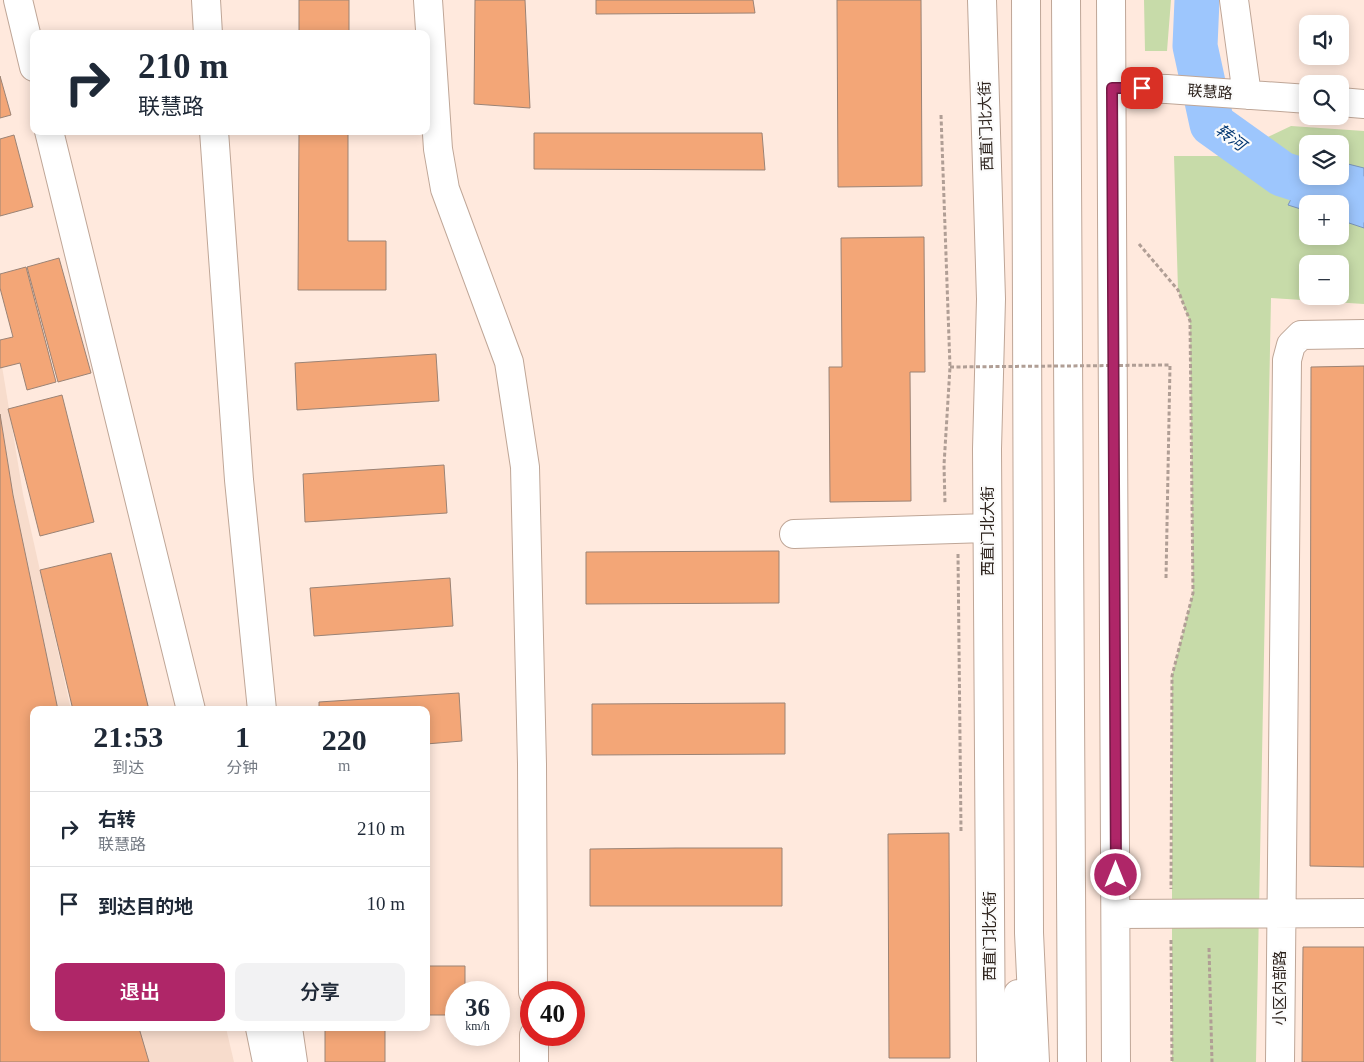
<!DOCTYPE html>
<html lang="zh">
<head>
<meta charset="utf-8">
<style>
  body { margin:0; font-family:"Times New Roman","Noto Sans SC",serif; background:#f2f2f3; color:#1f2937; height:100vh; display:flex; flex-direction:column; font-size:19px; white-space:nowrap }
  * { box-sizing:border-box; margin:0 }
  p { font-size:16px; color:#747a83 }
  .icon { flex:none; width:28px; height:28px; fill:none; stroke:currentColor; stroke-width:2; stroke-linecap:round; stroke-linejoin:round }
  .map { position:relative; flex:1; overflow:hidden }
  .side { position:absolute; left:30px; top:706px; width:400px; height:325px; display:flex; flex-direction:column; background:#fff; border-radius:10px; box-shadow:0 2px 12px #0003 }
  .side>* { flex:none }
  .top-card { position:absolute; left:30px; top:30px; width:400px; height:105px; border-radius:10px; box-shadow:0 2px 12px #0003; background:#fff; color:#1f2937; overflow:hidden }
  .buttons { position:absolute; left:1299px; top:15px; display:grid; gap:10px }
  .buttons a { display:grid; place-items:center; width:50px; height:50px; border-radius:10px; background:#fff; box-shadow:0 2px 12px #0003; font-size:25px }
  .speed { position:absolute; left:445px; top:981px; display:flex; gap:10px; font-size:25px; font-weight:700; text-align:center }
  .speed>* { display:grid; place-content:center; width:65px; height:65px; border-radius:50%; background:#fff; box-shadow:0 2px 12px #0003; line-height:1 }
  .speed small { font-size:12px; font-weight:400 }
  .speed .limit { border:8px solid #d22; background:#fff; color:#111 }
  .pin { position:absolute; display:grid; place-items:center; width:42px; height:42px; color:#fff; margin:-21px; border-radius:10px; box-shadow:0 2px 8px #0006 }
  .me { position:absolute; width:55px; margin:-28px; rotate:0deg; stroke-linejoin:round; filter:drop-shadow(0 0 4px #0008) }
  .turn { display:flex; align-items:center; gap:18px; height:105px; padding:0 25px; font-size:22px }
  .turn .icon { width:65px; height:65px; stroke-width:2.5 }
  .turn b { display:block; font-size:35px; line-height:42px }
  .eta { display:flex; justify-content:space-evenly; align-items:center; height:85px; text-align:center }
  .eta b { font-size:30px; font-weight:600; line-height:35px }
  .action { display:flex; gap:10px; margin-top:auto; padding:10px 25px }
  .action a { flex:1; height:58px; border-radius:10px; background:#af2668; color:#fff; font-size:20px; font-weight:600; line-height:58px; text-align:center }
  .action a+a { background:#f2f2f3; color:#1f2937 }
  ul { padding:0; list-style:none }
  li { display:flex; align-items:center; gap:15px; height:75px; padding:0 25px; border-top:1px solid #e0e1e3 }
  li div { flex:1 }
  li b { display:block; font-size:19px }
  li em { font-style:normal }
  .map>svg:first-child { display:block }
  .built { fill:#f7dccc }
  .green { fill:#c7dba9; fill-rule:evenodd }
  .water { fill:#9dc6fd; stroke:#7b95ba }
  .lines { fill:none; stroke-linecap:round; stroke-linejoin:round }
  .river { stroke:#9dc6fd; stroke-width:45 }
  .building { fill:#f3a677; stroke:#9b8375 }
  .minor-casing { stroke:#bfa697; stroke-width:30 }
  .highway-casing { stroke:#bfa697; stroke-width:30 }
  .path { stroke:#b09e95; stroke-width:3; stroke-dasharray:4 2.5; stroke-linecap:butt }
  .minor { stroke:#fff; stroke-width:28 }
  .highway { stroke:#fff; stroke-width:28 }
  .path-bridge { stroke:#b09e95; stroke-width:3; stroke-dasharray:4 2.5; stroke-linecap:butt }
  .route-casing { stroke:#721944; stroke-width:12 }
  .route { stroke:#af2668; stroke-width:9 }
  .labels { text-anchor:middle; stroke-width:4.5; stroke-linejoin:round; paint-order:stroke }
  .street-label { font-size:15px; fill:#2d231d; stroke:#fbfbfb }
  .water-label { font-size:16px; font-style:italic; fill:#043873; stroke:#fbfbfb }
</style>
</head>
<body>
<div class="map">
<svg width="1364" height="1062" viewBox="0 0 1364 1062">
  <rect width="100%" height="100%" fill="#ffe9dd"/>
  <!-- built -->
  <path class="built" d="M0,354l23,140 48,216h-37v318h192l8,34h-234z"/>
  <!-- green -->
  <path class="green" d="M1144,0h27l-4,51h-22z
    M1291,126l73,5v173l-93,-6 -15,764h-84v-386l21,-83 -3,-271 -12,-32 -4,-134h54zM1308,144h32v32h-32zM1308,204h32v32h-32zM1308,264h32v32h-32z"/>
  <!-- water -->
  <path class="water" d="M1340,162l24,6v60l-24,-8v-16h-32l-1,7 -19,-6 19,-37 1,8h32z"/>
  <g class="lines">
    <!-- river -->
    <path class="river" d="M1197,0l-2,46 17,78 70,50 82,26"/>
  </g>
  <!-- building -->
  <path class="building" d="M299,0h50v34h-50z
    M475,0h50l5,108 -56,-4z
    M596,0h157l2,13 -159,1z
    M837,0h84l1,186 -84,1z
    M0,76l11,39 -11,3z
    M299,131h49v110h38v49h-88z
    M534,133h228l3,37 -231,-1z
    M14,135l19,72 -33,9v-77z
    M924,237l1,135h-15l1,129 -81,1 -1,-135h13l-1,-129z
    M59,258l32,115 -33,9 -31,-115z
    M26,267l30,115 -29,8 -7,-27 -20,5v-28l13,-3 -13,-49v-14z
    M436,354l3,47 -142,9 -2,-47z
    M1364,366v501l-54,-1 1,-499z
    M62,395l32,127 -54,14 -32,-127z
    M0,414l13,81 45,215h-24v318h105l10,34h-149z
    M444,465l3,48 -142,9 -2,-48z
    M779,551v52l-193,1v-52z
    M111,553l38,157h-76l-33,-140z
    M450,578l3,48 -139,10 -4,-48z
    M459,693l3,48 -36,3v-34h-107v-8z
    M785,703v51l-193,1v-51z
    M949,833l1,225h-61l-1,-224z
    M676,848h106v58h-192v-57z
    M1303,947h61v115h-62z
    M426,966h39v26h-9v23h-30z
    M325,1028h60v34h-60z"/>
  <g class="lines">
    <defs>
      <path id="minor" d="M18,0l16,67
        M206,0l2,34
        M428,0l10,149 7,40 64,173 16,105 7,297 1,228
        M982,0l9,299 -4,150 4,613
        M1111,0l5,1062
        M1234,0l13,95
        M1112,88l55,1 141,10
        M1340,102l24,2
        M49,131l142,579
        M214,131l25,349 23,230
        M794,534l193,-6
        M1116,914l248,-1
        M260,1028l7,34
        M288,1028l5,34
        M534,1035v27
        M1280,1062l7,-702 4,-15 10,-10 63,-1"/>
      <path id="highway" d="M1026,0l3,933 6,129
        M1066,0l6,1062
        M1012,1062l6,-68"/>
    </defs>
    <!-- minor casing -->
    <use href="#minor" class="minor-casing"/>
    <!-- highway casing -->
    <use href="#highway" class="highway-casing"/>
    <!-- path -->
    <path class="path" d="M941,115l9,252 -6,98 1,39
      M1139,244l39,46 12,31 3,272 -21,83 -1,213
      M958,554l3,277
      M1171,940l1,122
      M1209,948l3,114"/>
    <!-- minor -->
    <use href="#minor" class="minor"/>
    <!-- highway -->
    <use href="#highway" class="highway"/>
    <!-- path-bridge -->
    <path class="path-bridge" d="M950,367l220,-2 -4,213"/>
  </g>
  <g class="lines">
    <defs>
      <path id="route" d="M1116,875l-4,-787h30"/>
    </defs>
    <!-- route casing -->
    <use href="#route" class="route-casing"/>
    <!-- route -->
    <use href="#route" class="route"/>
  </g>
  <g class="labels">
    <!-- street labels -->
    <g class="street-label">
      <text transform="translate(1210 92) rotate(4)" y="5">联慧路</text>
      <text transform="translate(986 126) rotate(-92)" y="5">西直门北大街</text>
      <text transform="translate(988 531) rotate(-90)" y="5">西直门北大街</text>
      <text transform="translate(990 936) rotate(-90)" y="5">西直门北大街</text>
      <text transform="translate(1280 988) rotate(-90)" y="5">小区内部路</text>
    </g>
    <!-- water labels -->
    <g class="water-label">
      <text transform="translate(1231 137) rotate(37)" y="6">转河</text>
    </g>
  </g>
</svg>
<div class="buttons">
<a><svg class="icon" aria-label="sound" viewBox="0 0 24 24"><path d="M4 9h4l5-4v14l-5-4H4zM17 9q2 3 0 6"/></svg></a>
<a><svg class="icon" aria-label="search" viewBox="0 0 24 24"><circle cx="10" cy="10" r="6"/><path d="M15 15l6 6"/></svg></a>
<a><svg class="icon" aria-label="layers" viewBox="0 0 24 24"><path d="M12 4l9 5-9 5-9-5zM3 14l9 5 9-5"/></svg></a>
<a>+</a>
<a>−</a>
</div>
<div class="speed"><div>36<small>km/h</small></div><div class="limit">40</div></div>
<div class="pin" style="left:1142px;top:88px;background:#d93025"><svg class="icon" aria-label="arrive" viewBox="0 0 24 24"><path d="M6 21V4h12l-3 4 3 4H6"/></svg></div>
<svg class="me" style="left:1116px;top:875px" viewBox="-20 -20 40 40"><circle r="17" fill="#af2668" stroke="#fff" stroke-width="3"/><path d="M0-11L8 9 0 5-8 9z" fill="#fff"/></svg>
<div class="top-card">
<div class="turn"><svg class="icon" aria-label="right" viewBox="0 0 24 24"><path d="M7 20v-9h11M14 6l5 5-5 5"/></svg><div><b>210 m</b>联慧路</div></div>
</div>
<section class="side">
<div class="eta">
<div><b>21:53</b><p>到达</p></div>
<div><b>1</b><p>分钟</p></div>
<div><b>220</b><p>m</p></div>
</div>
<ul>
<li><svg class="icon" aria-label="right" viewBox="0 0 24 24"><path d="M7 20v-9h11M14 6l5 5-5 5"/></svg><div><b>右转</b><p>联慧路</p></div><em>210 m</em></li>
<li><svg class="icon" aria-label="arrive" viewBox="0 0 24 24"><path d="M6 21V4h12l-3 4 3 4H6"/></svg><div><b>到达目的地</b></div><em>10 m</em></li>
</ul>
<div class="action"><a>退出</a><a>分享</a></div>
</section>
</div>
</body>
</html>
